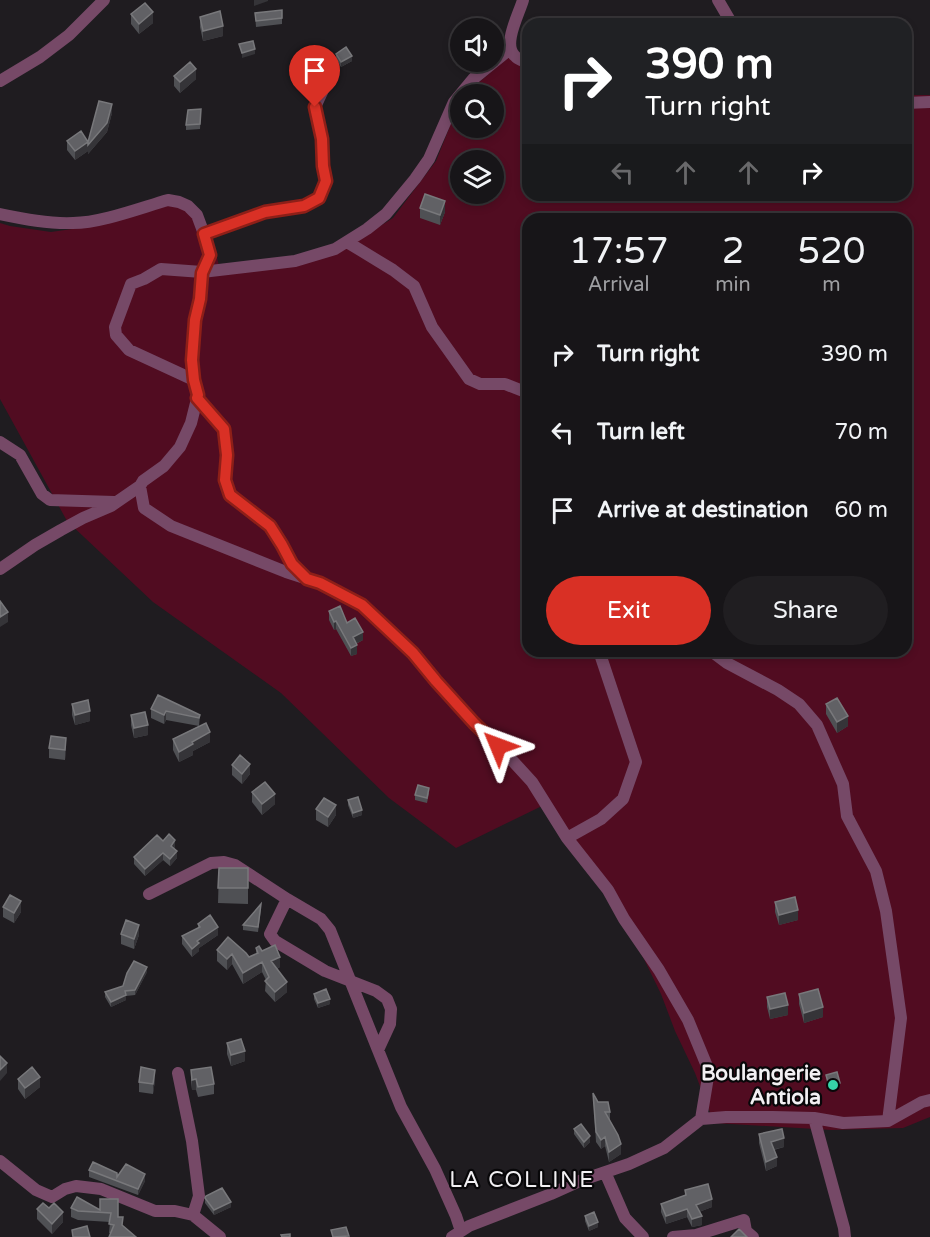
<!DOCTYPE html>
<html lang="en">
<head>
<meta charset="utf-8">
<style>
  body { margin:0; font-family:"Varela Round",sans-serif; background:#201e21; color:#f1f3f6; height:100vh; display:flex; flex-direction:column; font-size:22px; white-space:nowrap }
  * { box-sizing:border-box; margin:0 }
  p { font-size:20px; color:#9e9fa2 }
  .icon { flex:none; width:33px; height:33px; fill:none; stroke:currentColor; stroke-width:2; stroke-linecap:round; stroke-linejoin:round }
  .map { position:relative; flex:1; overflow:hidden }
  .side { position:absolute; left:522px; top:213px; width:390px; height:444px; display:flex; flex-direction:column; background:#171518; border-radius:18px; box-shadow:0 3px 9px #0003,0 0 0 2px #363437 }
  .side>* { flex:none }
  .banner { position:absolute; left:522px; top:18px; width:390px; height:183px; border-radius:18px; box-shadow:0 3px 9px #0003,0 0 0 2px #363437; background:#202124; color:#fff; overflow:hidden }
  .controls { position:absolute; left:450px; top:18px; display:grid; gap:12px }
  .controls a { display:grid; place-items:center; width:54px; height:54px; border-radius:50%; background:#171518; box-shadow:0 3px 9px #0003,0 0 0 2px #363437; font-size:30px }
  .pin { position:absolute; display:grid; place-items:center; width:51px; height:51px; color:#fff; margin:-62px -26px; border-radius:50% 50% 50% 0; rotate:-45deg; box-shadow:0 0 6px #0007 }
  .pin .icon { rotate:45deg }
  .me { position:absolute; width:66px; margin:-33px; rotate:314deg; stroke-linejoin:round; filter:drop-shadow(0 0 4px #0008) }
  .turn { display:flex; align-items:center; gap:21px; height:126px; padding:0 24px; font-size:27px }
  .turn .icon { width:78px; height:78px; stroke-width:2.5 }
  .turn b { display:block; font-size:42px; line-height:51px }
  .lanes { display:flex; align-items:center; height:57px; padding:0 24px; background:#0003; justify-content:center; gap:30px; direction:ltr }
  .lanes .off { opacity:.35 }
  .eta { display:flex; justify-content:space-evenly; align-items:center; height:102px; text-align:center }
  .eta b { font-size:36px; font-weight:600; line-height:42px }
  .cta { display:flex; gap:12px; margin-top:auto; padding:12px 24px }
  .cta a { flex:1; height:69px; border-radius:36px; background:#d93025; color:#fff; font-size:24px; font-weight:600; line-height:69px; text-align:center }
  .cta a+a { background:#201e21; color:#f1f3f6 }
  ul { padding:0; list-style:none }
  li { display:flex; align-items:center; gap:18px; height:78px; padding:0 24px }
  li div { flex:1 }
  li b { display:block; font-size:22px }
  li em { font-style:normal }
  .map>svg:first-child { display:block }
  .green { fill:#510c21; fill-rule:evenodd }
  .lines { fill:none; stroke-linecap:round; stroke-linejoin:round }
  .lane { stroke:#764967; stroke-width:6 }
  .street { stroke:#764967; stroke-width:12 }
  .wall { fill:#4f5054 }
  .shaded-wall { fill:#353438 }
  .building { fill:#616165; stroke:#78787b; stroke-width:1.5 }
  .route-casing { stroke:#8d1f18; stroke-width:15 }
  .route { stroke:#d93025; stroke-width:10 }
  .poi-dot { fill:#35d4a7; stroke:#080709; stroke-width:2 }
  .labels { text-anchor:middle; stroke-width:4.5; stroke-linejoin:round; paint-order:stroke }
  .poi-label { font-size:21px; font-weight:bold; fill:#f2f0f3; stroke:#080709; text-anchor:end }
  .neighbourhood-label { font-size:22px; letter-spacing:1.5px; fill:#f2f0f3; stroke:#080709 }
</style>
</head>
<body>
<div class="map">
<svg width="930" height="1237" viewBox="0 0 930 1237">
  <rect width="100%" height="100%" fill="#1f1c20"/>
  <!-- green -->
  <path class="green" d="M516,51l12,5v139h378v-100h24v1022l-27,11 -37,1 -35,1 -117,-7 -19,-50 -20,-42 -14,-37 -17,-35 -33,-56 -67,-98 -88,43 -67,-50 -108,-105 -128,-91 -86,-81 -67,-122v-176l10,3 41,6 28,-4 90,-23 16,3 25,23 11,42 122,-24 50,-31 43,-57 24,-60v27h34v-34h-29zM460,160h34v34h-34zM528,219h378v432h-378z"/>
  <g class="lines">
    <!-- lane -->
    <path class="lane" d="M197,399l27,30 3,26 -2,25 5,15 40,31 12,19 10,19 12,11"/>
    <!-- street -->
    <path class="street" d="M523,0c-4,14 -21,45 -8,56 3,4 9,5 13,7
      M718,0l14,24
      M0,81l40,-24 29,-22 35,-35
      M906,103l24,-1
      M0,214c24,5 49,10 73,9 28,0 67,-15 95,-23l11,2 9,4 9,9 10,27 3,13 -8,17 -2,27 -5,21 -3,40 2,20 4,15 -7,28 -11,24 -16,19 -21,15 -3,5 -29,20 -28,12 -22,12 -26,15 -35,24
      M204,234l61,-22 39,-6 15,-8 7,-17 -3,-15 -1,-27 -7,-32 9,-19 5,-5 -2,-9
      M347,242l46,28 21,16 18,41 37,52 11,5h25l23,9
      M194,380l-65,-30 -13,-15 -1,-8 16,-43 13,-5 17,-10 41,3 93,-11 40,-12 32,-20 19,-15 29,-35 14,-20 25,-57 19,-23 37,-30
      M0,442l20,13 22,39 8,6 64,2
      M140,486l4,22 27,18 115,46 34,11 42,22 51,48 23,29 38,41 36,35 22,24 35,56 41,52 16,29 35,51 29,50 21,51 -8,48
      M711,651l16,12 51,27 21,14 18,21 26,59 4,32 29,55 10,40 15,107 -13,103
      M567,838l34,-19 22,-20 13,-37 -37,-111
      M149,894l62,-31 13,-1 11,3 52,34 -17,35 5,7 50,30 51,20 11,8 4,10 -1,15 -12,26 23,57 34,62 21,47 5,15
      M287,899l34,20 9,11 48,120
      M178,1073l14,68 7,55 -6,19
      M814,1118l30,110 1,9
      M0,1161l36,29 16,7 13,-8 11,-3 25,3 54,22h20l18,4 27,22
      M605,1172l20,46 18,19
      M452,1237l17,-11 82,-32 31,-14 47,-16 35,-16 37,-29 25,-2h47l41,1 29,5 45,-2 34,-19 8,-2
      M673,1237l23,-2 48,-15 2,11 7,6"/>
  </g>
  <!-- wall -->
  <path class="wall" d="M255,13l27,5v6l-26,3z
    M131,14l22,9 -14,11 -8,-10z
    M200,17l23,19 -20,5 -3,-14z
    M336,54l16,7 -11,6 -5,-8z
    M174,76l22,3 -16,14 -6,-7z
    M201,109l-1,20 -14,1v-5z
    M112,113l-5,19 -19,22v-3l-13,9 -8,-10v-9l21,1z
    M420,208l25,4 -5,13 -20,-7z
    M329,611l18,12 16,17 -7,4 1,10 -6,2 -15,-27 -2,1 -5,-10z
    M72,704l18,17 -15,4 -3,-10z
    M826,704l22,22 -11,7 -11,-19z
    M151,709l49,6 -1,11 11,16 -17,9v4l-14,7 -6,-12v-11l26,-13 -33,-6 -2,4 -13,-6z
    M131,715l17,20 -14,3 -3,-13z
    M49,748h17l-1,12 -16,-2z
    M232,765l18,9 -8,10 -10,-9z
    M252,792l23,12 -13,11 -10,-13z
    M429,793l-2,10 -12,-3v-5z
    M348,800l14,15 -9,3 -5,-13z
    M316,809l20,6 -8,12 -12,-7z
    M163,841l12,7 -1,1 3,9 -7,8 -7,-6 -18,16 -11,-12v-7z
    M219,868h29v36l-30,-1z
    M775,902l23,18 -19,5 -4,-13z
    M3,907l18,5 -7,11 -11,-6z
    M261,909l-3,23 -15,-2v-5z
    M198,924l20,11 -19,13v3l-7,6 -10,-13v-8l16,-8z
    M121,934l18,1 -5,14 -13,-5z
    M256,948l6,3 18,16 -3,2 10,23 -12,10 -10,-11 1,-11 -4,-8 -19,12 -11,-20 -5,6 -10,-9v-11l32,7 7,-3z
    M147,972l-12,23 -9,1v4l-15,7 -6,-10v-5l18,-6z
    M314,994l16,10 -12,4 -4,-9z
    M799,994l24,23 -19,6 -5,-19z
    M767,997l21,18 -18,4 -3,-12z
    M227,1043l18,18 -14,5 -4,-12z
    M191,1070l23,14v10l-16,3 -2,-7h-4l-1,-9z
    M18,1079l22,8 -15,12 -7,-10z
    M155,1080l-2,14 -14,-2v-10z
    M593,1093l5,9 12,10v9l11,33 -12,8 -4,-16 -4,3 -5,-7z
    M574,1129l16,13 -6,6 -10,-14z
    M759,1134l25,13 -10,3 3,16 -11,5 -7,-28z
    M89,1170l28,7 28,4 -7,14 -49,-18z
    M685,1190l27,17 -13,5 3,13 -10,2 -5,-10 -21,7 -5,-12v-8l24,-8z
    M205,1198l26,9 -17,8 -9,-12z
    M100,1199l18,18 5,9 -12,7h-2l1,-11 -32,-2 -7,-3v-9l29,2z
    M37,1209l26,13 -11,12 -15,-15z
    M585,1216l13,11 -9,4 -4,-10z"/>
  <!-- shaded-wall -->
  <path class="shaded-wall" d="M254,0h14v1l-14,5z
    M153,12v11l-14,11v-10z
    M223,26v10l-20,5v-10z
    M255,49v5l-13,4v-5z
    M352,56v5l-11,6v-5z
    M196,69v10l-16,14v-11z
    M112,104v9l-5,19 -19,22v-3l-13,9v-9l13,-9z
    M445,201v11l-5,13v-10z
    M8,612v10l-8,5v-10z
    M336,621v8l-2,1v-8z
    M363,632v8l-10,5v-8z
    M357,645v9l-6,2v-8z
    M90,711v10l-15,4v-10z
    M166,711v9l-2,4v-9z
    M848,716v10l-11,7v-11z
    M148,725v10l-14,3v-10z
    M210,732v10l-17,9v4l-14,7v-10l13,-10z
    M66,738v10l-1,12v-10z
    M250,764v10l-8,10v-10z
    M275,794v10l-13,11v-11z
    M336,805v10l-8,12v-10z
    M362,810v5l-9,3v-5z
    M175,840v8l-4,5v-7z
    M177,851v7l-7,8v-7z
    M163,853v7l-18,16v-7z
    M21,901v11l-7,11v-10z
    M798,910v10l-19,5v-10z
    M139,925v10l-5,14v-10z
    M218,927v8l-19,13v3l-7,6v-8l5,-8z
    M232,954v10l-5,6v-11z
    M280,957v10l-9,4v-10z
    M262,962v10l-19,12v-11z
    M147,967v5l-12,23v-5z
    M287,982v10l-12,10v-10z
    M126,995v5l-15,7v-5z
    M330,999v5l-12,4v-5z
    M788,1005v10l-18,4v-10z
    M823,1007v10l-19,6v-10z
    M245,1051v10l-14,5v-11z
    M7,1063v10l-7,8v-11z
    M155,1070v10l-2,14v-10z
    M40,1077v10l-15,12v-11z
    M196,1079v11h-4v-10z
    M840,1083v5l-11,3v-5z
    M590,1136v6l-6,6v-6z
    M605,1137v9l-4,3v-9z
    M784,1138v9l-13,3v-8z
    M621,1144v10l-12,8v-10z
    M777,1157v9l-11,5v-9z
    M145,1174v7l-7,14v-6z
    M712,1199v8l-16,6v-8z
    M231,1202v5l-17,8v-5z
    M687,1209v8l-21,7v-8z
    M63,1212v10l-11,12v-10z
    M702,1216v9l-10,2v-8z
    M598,1222v5l-9,4v-5z"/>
  <!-- building -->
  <path class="building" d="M145,3l8,9 -14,12 -8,-10z
    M282,10v8l-26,3 -1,-8z
    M220,11l3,15 -20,5 -3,-14z
    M253,41l2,8 -13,4 -3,-9z
    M346,47l6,9 -11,6 -5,-8z
    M190,62l6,7 -16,13 -6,-6z
    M99,101l13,3 -5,19 -19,22v-3l-13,9 -8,-10 14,-10 7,11z
    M201,109l-1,15 -14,1 2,-15z
    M425,194l20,7 -5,14 -20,-7z
    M0,601l8,11 -8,5z
    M340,606l7,17 8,-5 8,14 -10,5 4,8 -6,3 -15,-27 -2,1 -5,-11z
    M158,695l42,20 -1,3 -33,-7 -2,4 -13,-6z
    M837,698l11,18 -11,6 -11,-18z
    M88,700l2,11 -15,4 -3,-11z
    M145,712l3,13 -14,3 -3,-13z
    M206,723l4,9 -18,10 1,2 -14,8 -6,-13z
    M51,736l15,2 -1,12 -16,-2z
    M240,755l10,9 -8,10 -10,-9z
    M265,782l10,12 -13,10 -10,-12z
    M418,785l11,3 -2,10 -12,-3z
    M358,797l4,13 -9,3 -5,-13z
    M324,798l12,7 -8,12 -12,-8z
    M169,834l6,6 -4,6 6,5 -7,8 -7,-6 -18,16 -11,-12 23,-22 6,6z
    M219,868h29v20h-30z
    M10,895l11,6 -7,12 -11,-6z
    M795,897l3,13 -19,5 -4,-13z
    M261,904l-3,23 -15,-2z
    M210,915l8,12 -21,14 2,2 -7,6 -10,-13 18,-9 -2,-3z
    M126,920l13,5 -5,14 -13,-5z
    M228,937l18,16 3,4 9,-4 -2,-5 3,-2 3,5 13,-6 5,12 -9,4 16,21 -12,10 -10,-11 4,-4 -7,-15 -19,11 -11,-19 -5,5 -10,-9z
    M134,961l13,6 -12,23 -10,1 1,4 -15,7 -6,-10 18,-6 4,-13z
    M326,989l4,10 -12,4 -4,-9z
    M818,989l5,18 -19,6 -5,-19z
    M785,993l3,12 -18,4 -3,-12z
    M241,1039l4,12 -14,4 -4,-12z
    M0,1056l7,7 -7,7z
    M32,1067l8,10 -15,11 -7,-9z
    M141,1067l14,3 -2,14 -14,-2z
    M211,1067l3,17 -16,3 -2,-8 -4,1 -1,-10z
    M837,1072l3,11 -11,3 -3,-11z
    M593,1093l5,9h10l2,10h-5l13,23 3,9 -12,8 -4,-15 -4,3 -5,-8z
    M581,1124l9,12 -6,6 -10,-13z
    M782,1129l2,9 -13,4 6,15 -11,5 -7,-28z
    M93,1162l24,11v4l9,-13 19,10 -7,15 -49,-19z
    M708,1184l4,15 -16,6 6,11 -10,3 -5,-10 -21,7 -5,-12 25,-9 -1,-5z
    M222,1188l9,14 -17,8 -9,-12 1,-2z
    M77,1197l23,13v-11h18v18h5l-1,8 14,12h-27l5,-12 -5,-1 2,-11 -33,-2 -7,-3z
    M43,1203l6,5 5,-5 9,9 -11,12 -15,-15z
    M594,1212l4,10 -9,4 -4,-10z
    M87,1226l3,11h-17l-1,-7z
    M346,1227l3,9 -16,1 -2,-7z
    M739,1229l8,8h-16z
    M290,1234v3h-8l-1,-2z"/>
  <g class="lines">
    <defs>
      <path id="route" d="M315,107l7,32 1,27 3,15 -7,17 -15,8 -39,6 -61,22 6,21 -8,18 -2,26 -5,21 -3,40 2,20 4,15 -1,3 27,31 3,26 -2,25 5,15 40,31 12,19 10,19 15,15 13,4 42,22 51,48 23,28 38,42 24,23"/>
    </defs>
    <!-- route casing -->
    <use href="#route" class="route-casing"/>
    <!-- route -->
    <use href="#route" class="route"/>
  </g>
  <!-- markers -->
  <circle class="poi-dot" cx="833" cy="1085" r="6"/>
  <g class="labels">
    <!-- poi labels -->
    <g class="poi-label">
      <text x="821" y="1080">Boulangerie<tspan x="821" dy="24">Antiola</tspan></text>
    </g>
    <!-- neighbourhood labels -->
    <g class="neighbourhood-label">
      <text x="522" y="1187">LA COLLINE</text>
    </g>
  </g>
</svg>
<div class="controls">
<a><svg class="icon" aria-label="sound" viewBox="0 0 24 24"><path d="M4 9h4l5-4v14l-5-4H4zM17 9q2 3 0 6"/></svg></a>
<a><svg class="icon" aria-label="search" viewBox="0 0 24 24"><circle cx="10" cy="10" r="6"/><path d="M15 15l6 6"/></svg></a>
<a><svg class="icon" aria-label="layers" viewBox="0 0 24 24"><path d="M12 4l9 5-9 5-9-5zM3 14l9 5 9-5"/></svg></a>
</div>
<div class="pin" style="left:315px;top:107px;background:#d93025"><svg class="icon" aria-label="arrive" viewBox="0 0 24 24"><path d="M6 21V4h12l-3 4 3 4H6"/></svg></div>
<svg class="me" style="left:498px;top:746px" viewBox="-20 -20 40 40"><path d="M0-17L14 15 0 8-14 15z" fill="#d93025" stroke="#fff" stroke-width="4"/></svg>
<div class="banner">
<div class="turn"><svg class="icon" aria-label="right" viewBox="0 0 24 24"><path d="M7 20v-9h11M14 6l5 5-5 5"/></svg><div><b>390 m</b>Turn right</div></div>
<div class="lanes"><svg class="icon off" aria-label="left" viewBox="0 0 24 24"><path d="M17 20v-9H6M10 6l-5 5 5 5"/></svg><svg class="icon off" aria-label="ahead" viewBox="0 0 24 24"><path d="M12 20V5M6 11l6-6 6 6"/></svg><svg class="icon off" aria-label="ahead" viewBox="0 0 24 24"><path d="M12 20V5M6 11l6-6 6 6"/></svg><svg class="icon" aria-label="right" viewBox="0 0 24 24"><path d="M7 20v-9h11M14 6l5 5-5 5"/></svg></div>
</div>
<section class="side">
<div class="eta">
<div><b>17:57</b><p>Arrival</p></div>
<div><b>2</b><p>min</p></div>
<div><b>520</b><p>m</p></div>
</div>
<ul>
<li><svg class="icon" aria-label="right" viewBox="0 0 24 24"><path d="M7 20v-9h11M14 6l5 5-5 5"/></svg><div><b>Turn right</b></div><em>390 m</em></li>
<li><svg class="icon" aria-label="left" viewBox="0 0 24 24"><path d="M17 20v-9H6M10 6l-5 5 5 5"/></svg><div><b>Turn left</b></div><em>70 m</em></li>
<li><svg class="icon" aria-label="arrive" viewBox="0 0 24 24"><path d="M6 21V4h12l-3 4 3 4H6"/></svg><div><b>Arrive at destination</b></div><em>60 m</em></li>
</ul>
<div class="cta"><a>Exit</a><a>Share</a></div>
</section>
</div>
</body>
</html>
